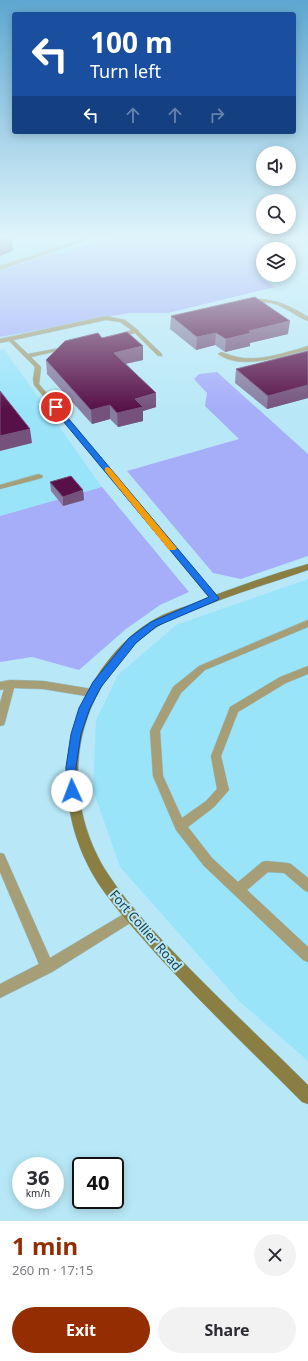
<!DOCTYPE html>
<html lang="en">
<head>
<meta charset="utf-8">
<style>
  body { margin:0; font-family:"Noto Sans",sans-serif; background:#f2f2f3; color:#2b2b33; height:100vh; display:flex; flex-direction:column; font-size:15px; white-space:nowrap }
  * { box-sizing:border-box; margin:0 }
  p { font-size:13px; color:#7c7c81 }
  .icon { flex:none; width:22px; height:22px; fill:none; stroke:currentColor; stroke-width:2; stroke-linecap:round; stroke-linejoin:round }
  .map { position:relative; height:1221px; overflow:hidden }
  .side { display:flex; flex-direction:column; background:#fff; flex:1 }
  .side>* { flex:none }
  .top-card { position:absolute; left:12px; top:12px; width:284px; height:122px; border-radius:4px; box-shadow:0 2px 10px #0003; background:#1a4fa0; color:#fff; overflow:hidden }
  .controls { position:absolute; left:256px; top:146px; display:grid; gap:8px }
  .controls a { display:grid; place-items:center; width:40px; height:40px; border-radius:50%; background:#fff; box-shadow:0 2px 10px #0003; font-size:20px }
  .speed { position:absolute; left:12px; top:1157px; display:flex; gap:8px; font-size:20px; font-weight:700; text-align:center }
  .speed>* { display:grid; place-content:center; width:52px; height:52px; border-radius:50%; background:#fff; box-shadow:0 2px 10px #0003; line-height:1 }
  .speed small { font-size:10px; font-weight:400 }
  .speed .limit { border:2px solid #111; border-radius:6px; background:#fff; color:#111 }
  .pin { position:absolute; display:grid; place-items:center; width:34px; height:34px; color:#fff; margin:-17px; border:2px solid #fff; border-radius:50%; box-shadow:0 1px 4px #0007 }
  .me { position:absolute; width:44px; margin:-22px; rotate:358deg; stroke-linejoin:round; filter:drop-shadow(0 0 3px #0008) }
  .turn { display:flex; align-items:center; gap:14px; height:84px; padding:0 12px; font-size:18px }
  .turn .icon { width:52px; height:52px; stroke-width:2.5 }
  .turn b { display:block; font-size:28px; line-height:34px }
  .lanes { display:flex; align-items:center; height:38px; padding:0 12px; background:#0003; justify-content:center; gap:20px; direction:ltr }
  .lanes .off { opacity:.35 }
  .round { display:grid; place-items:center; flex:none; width:42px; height:42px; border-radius:21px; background:#f2f2f3 }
  .head { display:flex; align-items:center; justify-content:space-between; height:68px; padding:0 12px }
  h1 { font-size:24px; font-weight:700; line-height:30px; color:#942e02 }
  .cta { display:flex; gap:8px; margin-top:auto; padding:8px 12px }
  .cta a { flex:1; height:46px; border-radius:24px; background:#942e02; color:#fff; font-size:16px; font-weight:700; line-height:46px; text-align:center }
  .cta a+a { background:#f2f2f3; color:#2b2b33 }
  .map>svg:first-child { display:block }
  .built { fill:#9ae4fa }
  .green { fill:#a6aef9 }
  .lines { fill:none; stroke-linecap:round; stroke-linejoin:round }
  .lane-casing { stroke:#96c3d1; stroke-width:1 }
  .street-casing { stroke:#96c3d1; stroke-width:1 }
  .secondary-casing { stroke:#96c3d1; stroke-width:1 }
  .lane { fill:#a59e77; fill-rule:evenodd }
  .street { fill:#a59e77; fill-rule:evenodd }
  .secondary { fill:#8a7e42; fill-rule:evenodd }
  .wall { fill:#887ca0 }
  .shaded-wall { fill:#75527c }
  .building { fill:#581148; stroke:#75527c }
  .route { fill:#1a73e8; stroke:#114b97 }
  .slow { fill:#f59e0b }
  .labels { text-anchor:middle; stroke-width:4; stroke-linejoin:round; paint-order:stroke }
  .near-street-label { font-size:13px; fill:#1e424c; stroke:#b8e8f7 }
</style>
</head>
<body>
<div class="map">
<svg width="308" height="1221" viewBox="0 0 308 1221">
  <rect width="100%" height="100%" fill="#b8e8f7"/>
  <!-- built -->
  <path class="built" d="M0,238h111l-111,36z
    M4,349l98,138 -102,29v-166z
    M308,579v482l-69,-60 -119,-134 -27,-77 3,-70 22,-45 58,-50z"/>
  <!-- green -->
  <path class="green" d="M111,238h166l-5,11h-9v21l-3,7 15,10 -107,26h-38l-130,24v-66l54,-18 8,1z
    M217,372l91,82v102l-67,23 -28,-6 -86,-102 112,-32 -34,-33 2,-13 -13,-14 5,-5z
    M102,487l87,105 -29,13 -34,24 -47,41 -47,-13 -32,5v-146z"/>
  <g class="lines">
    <defs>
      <path id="lane" d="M85,238h7l-92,32v-4z
        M257,299c20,0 35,8 51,18v4c-13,-5 -23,-15 -37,-18 -7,-1 -19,2 -25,-1z
        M136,329l26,25v2h-4l-23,-23 -19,5 -3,-2z
        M10,337l18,17 42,-8v2l-39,9 10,10 -2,17 178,212 1,2 -1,2h-6l-177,-215 -1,-6 2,-12 -28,-28z
        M308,346v4c-25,6 -67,21 -90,4l3,-2c7,2 14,5 22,6 22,2 44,-6 65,-12z
        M39,474l4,2 -1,2 -42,11v-4z
        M308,620v7l-103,43 -24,23 -21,38 3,45 19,42 24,-17 11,-12 -6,-33 19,-49 50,-30 28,-11v8l-22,9 -48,29 -17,44 8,34 -15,17 -26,20 24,31 26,24 24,-20 4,-1 21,2 4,1 17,14v14l-4,-2 -20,-17 -16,-1 -21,18 61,57v15l-5,-2 -99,-94 -28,-36 -23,-54 -3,-45 23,-44 26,-21z
        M10,680l33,1 49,8 4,1 1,3 -1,3 -4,1 -49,-8 -29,-1 -9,34 -1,3 -4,1v-23l4,-14 -4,1v-8z
        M0,853l4,1 46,104 77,-46 4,-2 4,2 2,4 -2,4 -83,52 -52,26v-14l39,-20 -39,-92z"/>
      <path id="street" d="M106,316l19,4 14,11 -5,1 -14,-10 -14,-2 -106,23v-4z"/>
      <path id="secondary" d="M308,564v6c-37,13 -75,24 -111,39 -14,5 -28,10 -40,18 -32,20 -56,54 -69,89 -19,52 -10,112 20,158 23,35 53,65 82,95 38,39 79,77 118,116v19l-6,-2c-48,-48 -97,-95 -143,-145 -21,-24 -43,-47 -61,-74 -42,-66 -42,-148 3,-213 13,-18 29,-36 49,-48 12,-8 28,-13 42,-18 38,-15 77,-29 116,-40z"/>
    </defs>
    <!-- lane casing -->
    <use href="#lane" class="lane-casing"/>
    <!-- street casing -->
    <use href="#street" class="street-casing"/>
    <!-- secondary casing -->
    <use href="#secondary" class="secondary-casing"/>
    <!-- lane -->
    <use href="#lane" class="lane"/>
    <!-- street -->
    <use href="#street" class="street"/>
    <!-- secondary -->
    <use href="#secondary" class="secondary"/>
  </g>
  <!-- wall -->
  <path class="wall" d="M171,316l117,18 -38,9v3l-25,6 -10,-7 -19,5 -26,-21z
    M308,351v47l-41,11 -32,-26 1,-14z
    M46,360h97l-18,4 31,29v14l-13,4v10l-25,6 -8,-8 -18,5 -45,-50z
    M50,482l33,8 1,10 -21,6 -12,-15z"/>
  <!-- shaded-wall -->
  <path class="shaded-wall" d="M12,239l1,12 -13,5v-13z
    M290,321l-2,13 -38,9v3l-25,6 1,-13 23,-8z
    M216,333l-1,12 -19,5 1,-13z
    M143,346v14l-28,6 -1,-13z
    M308,385v13l-41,11 1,-13z
    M156,393v14l-13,4v10l-25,6 -1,-14 18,-14z
    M110,405v14l-18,5 -1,-14z
    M30,429l2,14 -32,8v-15z
    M83,490l1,10 -21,6v-9z"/>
  <!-- building -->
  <path class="building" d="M0,238h9l3,1 -12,4z
    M255,297l35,24 -41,10 2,2 -25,6 -10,-6 -19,4 -26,-21z
    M127,332l16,14 -29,7 42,40 -21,6 8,8 -26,6 -7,-8 -19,5 -45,-50 19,-19 33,-8 4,5z
    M308,351v34l-40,11 -32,-27z
    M0,391l30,38 -30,7z
    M71,476l12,14 -20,7 -13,-15z"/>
  <!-- sky -->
  <linearGradient id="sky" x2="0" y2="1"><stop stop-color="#5ea7d0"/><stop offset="0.58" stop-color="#dff5fb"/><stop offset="1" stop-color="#dff5fb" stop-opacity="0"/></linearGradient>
  <rect width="308" height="409" fill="url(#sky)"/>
  <!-- route -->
  <path class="route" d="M53,406h5l161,192 -1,2 -61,26 -21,17 -35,44 -11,21 -9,26 -5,33 1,24 -1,3 -4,2 -4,-2 -2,-3v-24l5,-33 8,-26 14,-26 36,-44 22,-16 58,-25 -156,-188z"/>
  <!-- slow -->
  <path class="slow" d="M107,467l3,1 65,78 2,2 -2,2h-6l-64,-79v-3z"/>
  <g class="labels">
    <!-- near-street labels -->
    <g class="near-street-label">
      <text transform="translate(146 930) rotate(49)" y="5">Fort Collier Road</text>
    </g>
  </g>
</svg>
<div class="controls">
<a><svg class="icon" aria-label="sound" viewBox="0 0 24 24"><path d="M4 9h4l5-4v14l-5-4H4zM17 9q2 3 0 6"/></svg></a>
<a><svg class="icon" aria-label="search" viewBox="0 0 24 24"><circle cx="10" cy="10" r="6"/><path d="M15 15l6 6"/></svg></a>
<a><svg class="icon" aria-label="layers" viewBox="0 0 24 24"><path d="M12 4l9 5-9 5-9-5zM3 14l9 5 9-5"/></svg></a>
</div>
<div class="speed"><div>36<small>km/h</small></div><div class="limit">40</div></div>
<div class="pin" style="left:56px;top:407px;background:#d93025"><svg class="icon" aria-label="arrive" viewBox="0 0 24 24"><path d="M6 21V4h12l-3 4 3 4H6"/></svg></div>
<svg class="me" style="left:72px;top:791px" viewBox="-20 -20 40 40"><circle r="19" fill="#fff"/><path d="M0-13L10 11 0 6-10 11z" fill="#1a73e8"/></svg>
<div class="top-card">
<div class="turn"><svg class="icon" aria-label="left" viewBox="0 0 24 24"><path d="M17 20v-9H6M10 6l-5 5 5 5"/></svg><div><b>100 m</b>Turn left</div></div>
<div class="lanes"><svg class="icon" aria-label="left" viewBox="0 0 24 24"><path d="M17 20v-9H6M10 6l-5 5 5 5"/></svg><svg class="icon off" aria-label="ahead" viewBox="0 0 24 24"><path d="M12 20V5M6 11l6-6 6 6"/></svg><svg class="icon off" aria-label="ahead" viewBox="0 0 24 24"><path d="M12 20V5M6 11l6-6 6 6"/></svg><svg class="icon off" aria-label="right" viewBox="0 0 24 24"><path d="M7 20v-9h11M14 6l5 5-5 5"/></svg></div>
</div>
</div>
<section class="side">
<div class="head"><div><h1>1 min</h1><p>260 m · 17:15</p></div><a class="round"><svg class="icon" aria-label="close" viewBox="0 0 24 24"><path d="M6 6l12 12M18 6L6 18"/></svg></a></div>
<div class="cta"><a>Exit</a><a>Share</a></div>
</section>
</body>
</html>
